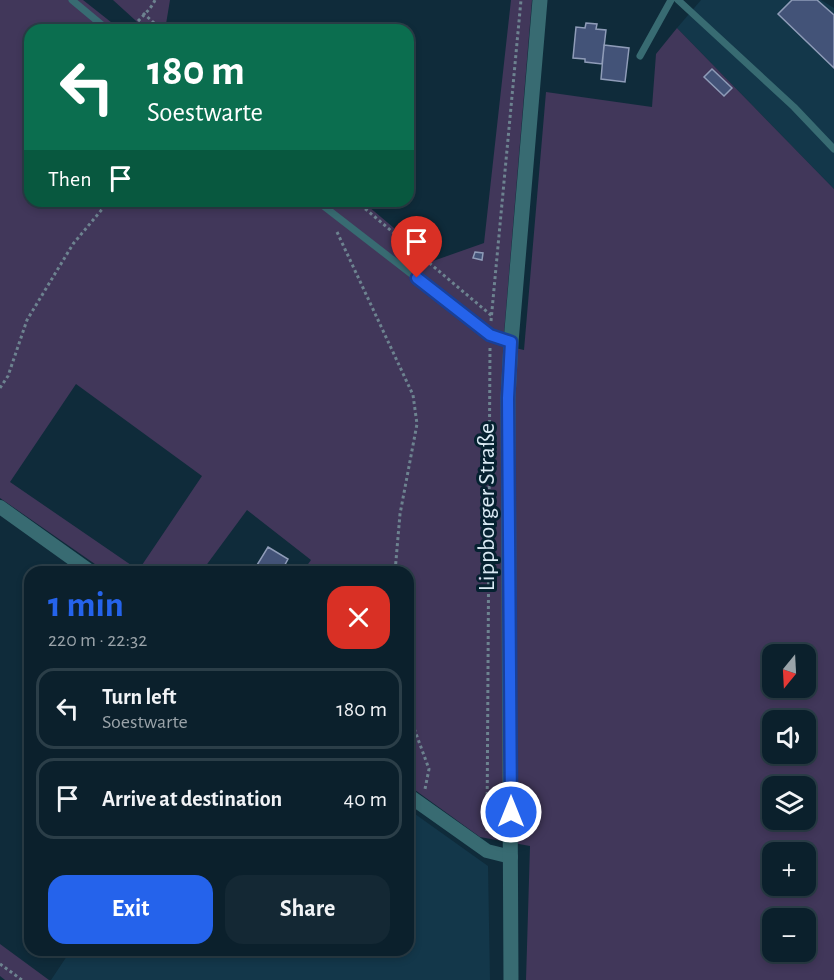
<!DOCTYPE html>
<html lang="en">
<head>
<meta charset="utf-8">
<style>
  body { margin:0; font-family:"Alegreya Sans",sans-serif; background:#142834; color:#f1f3f6; height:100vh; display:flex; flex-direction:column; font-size:22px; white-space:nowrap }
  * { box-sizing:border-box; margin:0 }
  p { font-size:20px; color:#9aa3a9 }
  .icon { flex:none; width:33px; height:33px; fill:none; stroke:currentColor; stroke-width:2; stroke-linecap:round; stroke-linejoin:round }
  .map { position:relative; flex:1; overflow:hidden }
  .sheet { position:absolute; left:24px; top:566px; width:390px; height:390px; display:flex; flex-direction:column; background:#0b202c; border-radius:18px; box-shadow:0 3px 9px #0003,0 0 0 2px #2b3e48 }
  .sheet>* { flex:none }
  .top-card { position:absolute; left:24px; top:24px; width:390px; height:183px; border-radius:18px; box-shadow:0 3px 9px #0003,0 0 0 2px #2b3e48; background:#0b6e4f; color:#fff; overflow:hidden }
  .needle { width:39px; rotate:198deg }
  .tools { position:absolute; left:762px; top:644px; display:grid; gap:12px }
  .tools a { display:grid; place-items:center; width:54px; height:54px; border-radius:12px; background:#0b202c; box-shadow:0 3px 9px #0003,0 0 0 2px #2b3e48; font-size:30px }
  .pin { position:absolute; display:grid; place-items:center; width:51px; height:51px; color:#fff; margin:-62px -26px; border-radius:50% 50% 50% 0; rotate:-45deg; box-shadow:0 0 6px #0007 }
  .pin .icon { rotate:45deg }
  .me { position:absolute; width:66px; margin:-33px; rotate:0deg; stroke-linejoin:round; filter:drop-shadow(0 0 4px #0008) }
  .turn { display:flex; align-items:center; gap:21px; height:126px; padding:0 24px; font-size:27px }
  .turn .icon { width:78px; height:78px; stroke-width:2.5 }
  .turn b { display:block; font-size:42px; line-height:51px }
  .then { display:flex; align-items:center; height:57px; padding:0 24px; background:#0003; gap:12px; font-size:22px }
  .round { display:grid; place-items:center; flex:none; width:63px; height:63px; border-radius:18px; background:#142834 }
  .summary { display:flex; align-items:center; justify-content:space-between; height:102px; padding:0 24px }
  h1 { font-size:36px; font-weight:700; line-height:45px; color:#2563eb }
  .primary-button { display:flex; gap:12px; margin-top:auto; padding:12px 24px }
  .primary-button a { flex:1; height:69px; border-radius:18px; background:#2563eb; color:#fff; font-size:24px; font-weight:700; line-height:69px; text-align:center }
  .primary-button a+a { background:#142834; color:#f1f3f6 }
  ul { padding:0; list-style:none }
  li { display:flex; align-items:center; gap:18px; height:81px; margin:0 12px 9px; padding:0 12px; border:3px solid #2b3e48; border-radius:18px }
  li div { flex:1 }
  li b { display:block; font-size:22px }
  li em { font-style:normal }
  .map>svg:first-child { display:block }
  .built { fill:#13374a }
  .green { fill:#41375a; fill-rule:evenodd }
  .building { fill:#435378; stroke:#8f9cb8; stroke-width:1.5 }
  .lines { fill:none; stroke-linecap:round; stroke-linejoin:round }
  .path { stroke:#6d8390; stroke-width:3; stroke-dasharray:3 3; stroke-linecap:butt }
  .service { stroke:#386b72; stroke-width:7 }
  .minor { stroke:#386b72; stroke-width:14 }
  .tertiary { stroke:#386b72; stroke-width:15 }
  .route-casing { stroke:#184099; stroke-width:15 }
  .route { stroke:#2563eb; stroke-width:10 }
  .labels { text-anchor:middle; stroke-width:6; stroke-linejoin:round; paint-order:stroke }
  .street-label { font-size:24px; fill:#daeaf4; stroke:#052130 }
</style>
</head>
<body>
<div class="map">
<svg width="834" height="980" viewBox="0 0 834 980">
  <rect width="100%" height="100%" fill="#0f2b3a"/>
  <!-- built -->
  <path class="built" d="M701,0h120l13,8v181l-157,-161z
    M408,809l80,57 2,114h-439l20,-30h337z"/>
  <!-- green -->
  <path class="green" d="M0,0h83l38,30h-91v171h332l71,60 51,-18 27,-243h21l-29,345 21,5 22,-258 106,15 4,-53 21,-26 157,161v791h-308l4,-134 -50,-9 -72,-52v-213l-105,-1 8,-11 -64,-50 -45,61h-64l64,-95 -126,-92 -66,98 121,83 -7,6h-19l-105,-73zM772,654h34v33h-34zM772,720h34v33h-34zM772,786h34v33h-34zM772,852h34v33h-34zM772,918h34v33h-34z
    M113,0h57l-5,30h-19z
    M0,944l49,36h-44l-5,-4z"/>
  <!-- building -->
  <path class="building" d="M792,0h25l17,15v53l-56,-54z
    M586,23l11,1 -1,5 10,1 -4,34 -17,-2v-3l-12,-1 3,-31 9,1z
    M604,45l25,3 -4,34 -24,-3z
    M712,69l20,19 -8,8 -20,-19z
    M475,252l8,1 -1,7 -9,-2z
    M268,547l20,12 -7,13h-13l-11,-7z"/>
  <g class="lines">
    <!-- path -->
    <path class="path" d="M143,13l19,17
      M130,30c7,-9 21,-20 25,-30
      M356,201l136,115
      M337,232l76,163 4,29 -17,90 -5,58
      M491,321l30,-321
      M0,388l8,-12 19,-56 46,-76 36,-43
      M408,712l21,57 -4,20
      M487,831l3,-483
      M0,964l22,16"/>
    <!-- service -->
    <path class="service" d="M72,0l36,30
      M678,0l116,107 40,42
      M640,56l31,-56
      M317,201l173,134 21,7"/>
    <!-- minor -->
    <path class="minor" d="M0,507l91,65
      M408,795l79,56 24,6"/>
    <!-- tertiary -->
    <path class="tertiary" d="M511,980l-3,-582 3,-56 29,-342"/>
  </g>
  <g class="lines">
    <defs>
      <path id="route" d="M417,278l73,57 21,7 -3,56 3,414"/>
    </defs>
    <!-- route casing -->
    <use href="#route" class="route-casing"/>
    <!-- route -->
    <use href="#route" class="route"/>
  </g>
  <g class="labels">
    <!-- street labels -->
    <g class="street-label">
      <text transform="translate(486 507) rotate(-90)" y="8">Lippborger Straße</text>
    </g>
  </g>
</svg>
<div class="tools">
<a><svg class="needle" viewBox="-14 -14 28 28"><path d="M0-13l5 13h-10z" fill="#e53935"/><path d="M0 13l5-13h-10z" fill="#9aa3a9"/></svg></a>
<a><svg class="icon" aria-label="sound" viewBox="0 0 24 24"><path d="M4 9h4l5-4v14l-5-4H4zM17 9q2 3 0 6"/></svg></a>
<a><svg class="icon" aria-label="layers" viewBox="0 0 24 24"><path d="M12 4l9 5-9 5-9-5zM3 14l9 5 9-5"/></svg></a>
<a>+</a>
<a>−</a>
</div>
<div class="pin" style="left:417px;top:278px;background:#d93025"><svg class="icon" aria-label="arrive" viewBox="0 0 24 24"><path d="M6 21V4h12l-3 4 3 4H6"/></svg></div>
<svg class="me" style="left:511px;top:812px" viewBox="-20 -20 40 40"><circle r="17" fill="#2563eb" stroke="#fff" stroke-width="3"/><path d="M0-11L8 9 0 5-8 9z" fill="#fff"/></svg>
<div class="top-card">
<div class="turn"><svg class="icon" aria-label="left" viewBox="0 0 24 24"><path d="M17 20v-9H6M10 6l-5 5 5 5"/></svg><div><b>180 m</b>Soestwarte</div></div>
<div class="then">Then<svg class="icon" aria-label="arrive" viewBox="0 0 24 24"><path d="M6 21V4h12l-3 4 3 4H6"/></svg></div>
</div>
<section class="sheet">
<div class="summary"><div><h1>1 min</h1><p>220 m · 22:32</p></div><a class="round" style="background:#d93025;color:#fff"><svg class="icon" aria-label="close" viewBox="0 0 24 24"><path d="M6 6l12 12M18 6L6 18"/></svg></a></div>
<ul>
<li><svg class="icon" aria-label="left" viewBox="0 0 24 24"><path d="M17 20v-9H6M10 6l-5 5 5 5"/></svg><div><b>Turn left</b><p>Soestwarte</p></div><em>180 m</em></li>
<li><svg class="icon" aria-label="arrive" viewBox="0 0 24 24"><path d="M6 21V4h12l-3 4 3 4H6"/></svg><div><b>Arrive at destination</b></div><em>40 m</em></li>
</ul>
<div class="primary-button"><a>Exit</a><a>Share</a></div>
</section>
</div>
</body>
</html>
